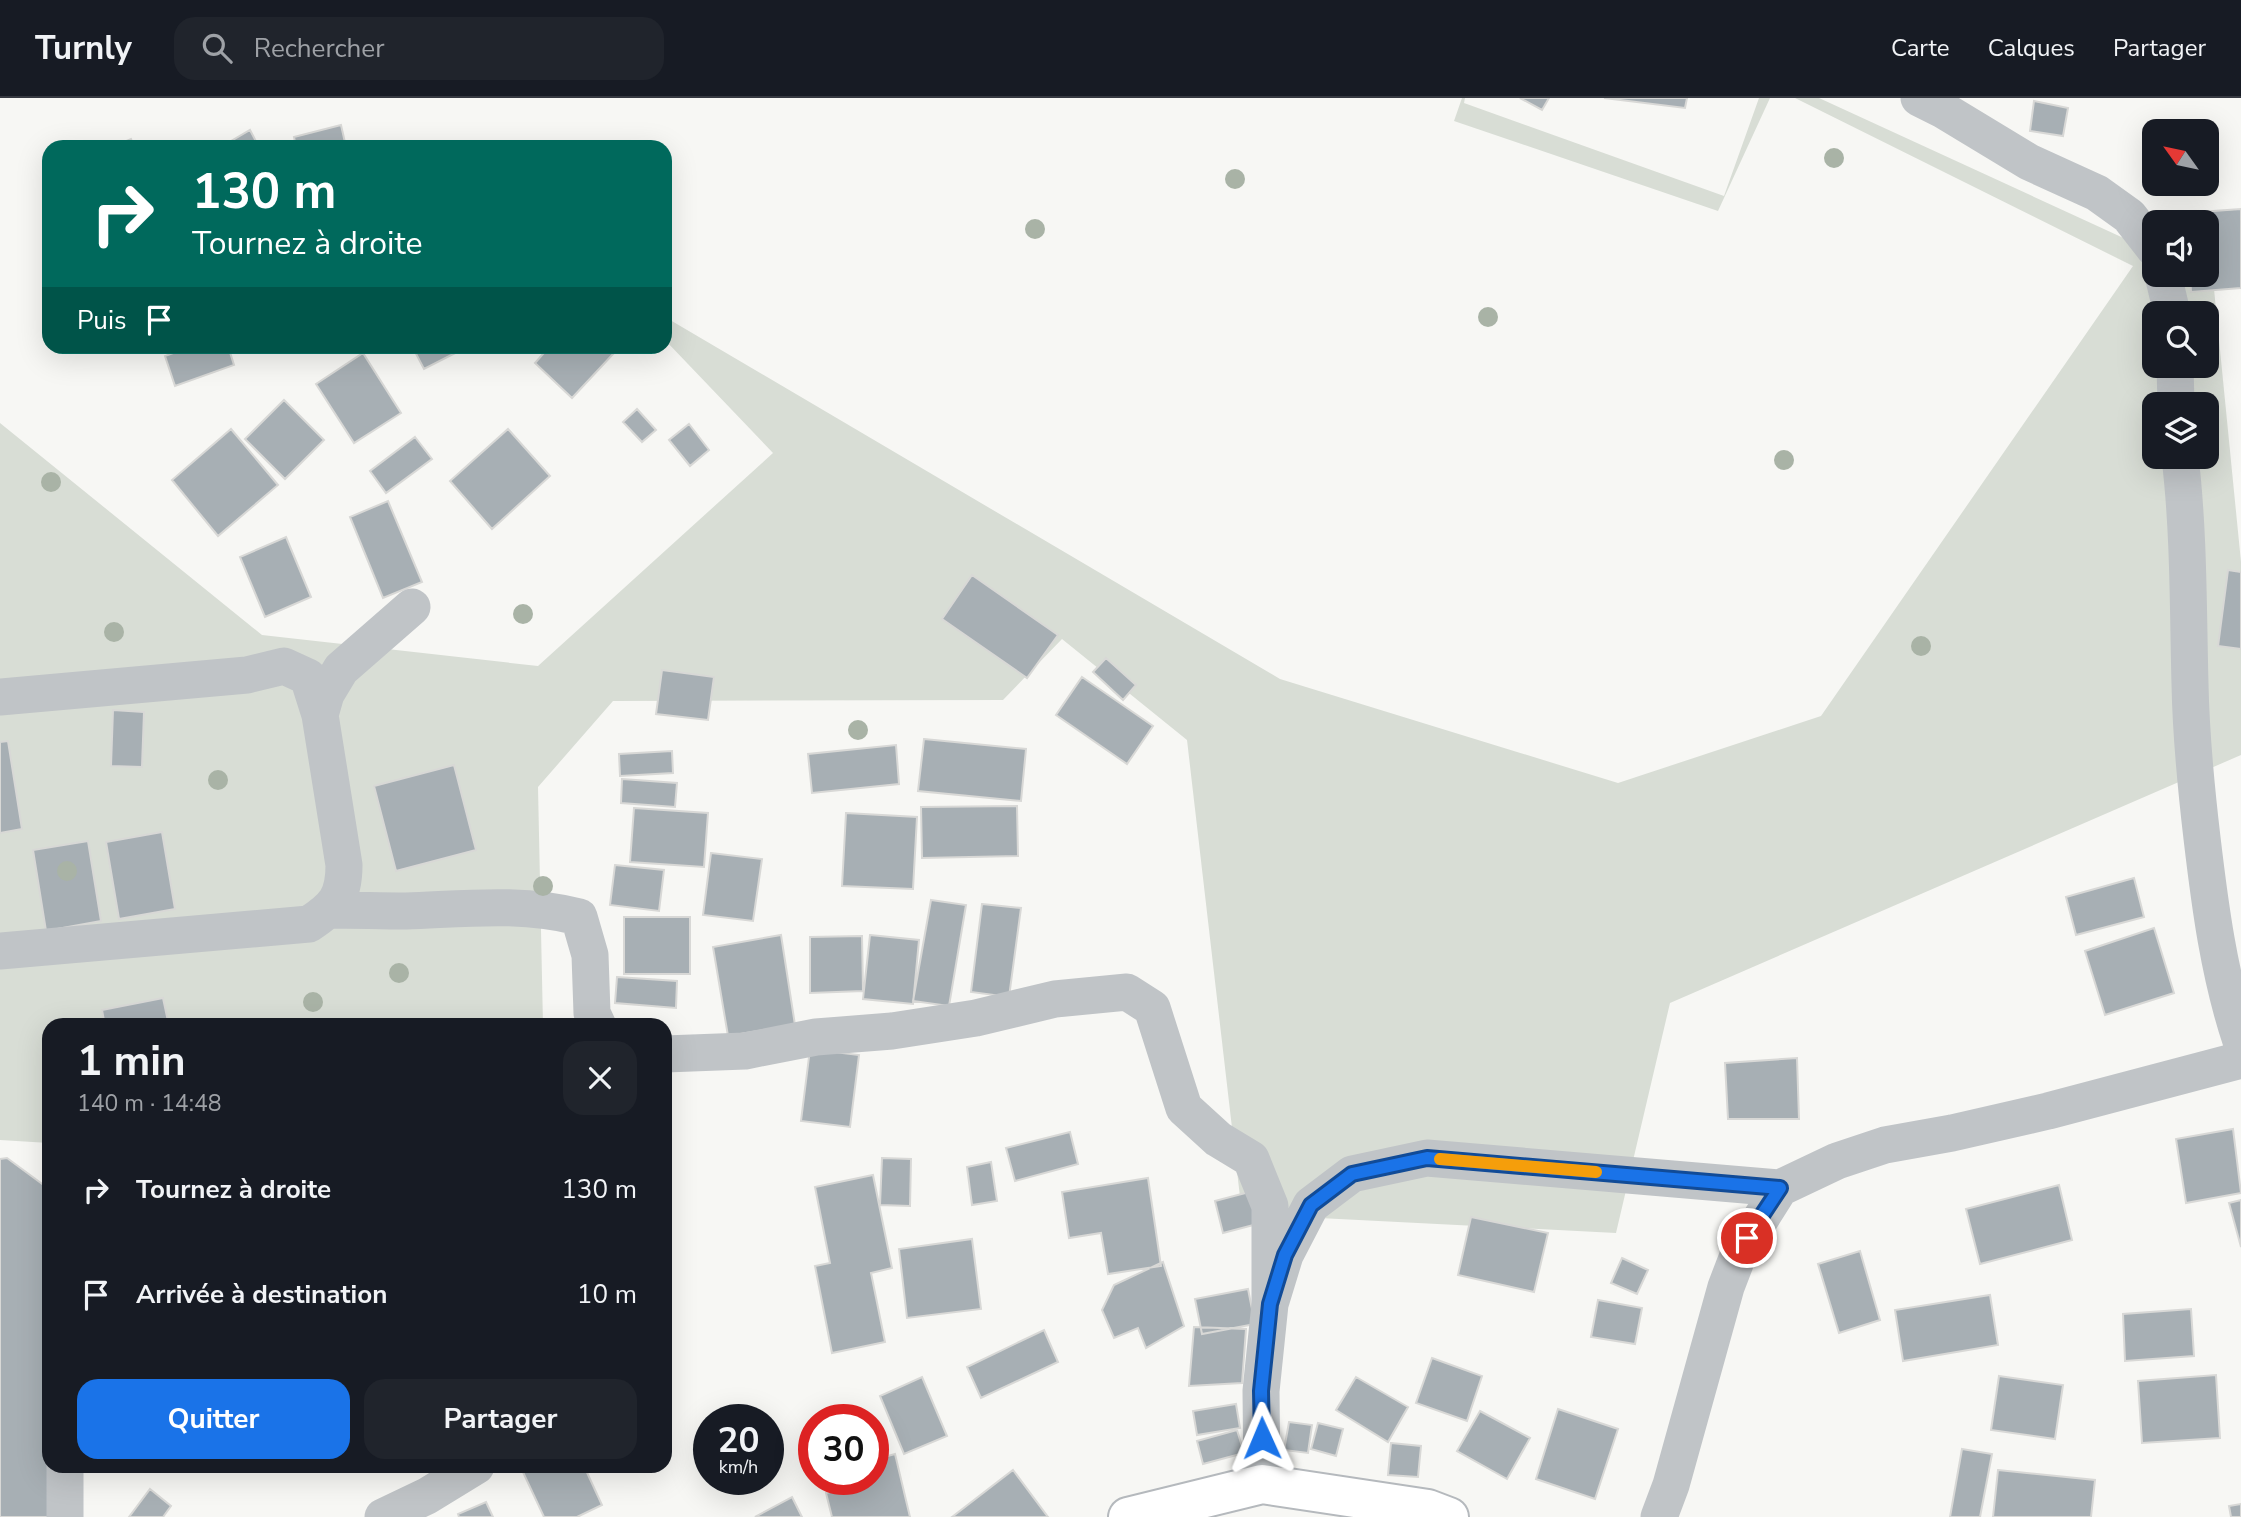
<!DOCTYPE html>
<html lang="fr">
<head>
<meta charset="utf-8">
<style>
  body { margin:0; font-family:"Nunito Sans",sans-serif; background:#20242c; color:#f1f3f6; height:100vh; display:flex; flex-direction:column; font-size:26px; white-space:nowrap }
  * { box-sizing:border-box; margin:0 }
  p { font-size:23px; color:#9ea1a6 }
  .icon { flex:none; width:38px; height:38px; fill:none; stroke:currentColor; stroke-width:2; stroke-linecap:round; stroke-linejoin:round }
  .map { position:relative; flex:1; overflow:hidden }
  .panel { position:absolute; left:42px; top:920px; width:630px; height:455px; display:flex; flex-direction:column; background:#171b24; border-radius:21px; box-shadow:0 7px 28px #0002 }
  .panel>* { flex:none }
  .guide { position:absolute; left:42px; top:42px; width:630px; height:214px; border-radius:21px; box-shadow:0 7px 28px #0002; background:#00695c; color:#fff; overflow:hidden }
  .needle { width:46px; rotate:303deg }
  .controls { position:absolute; left:2142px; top:21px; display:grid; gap:14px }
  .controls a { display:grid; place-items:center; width:77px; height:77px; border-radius:14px; background:#171b24; box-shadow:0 7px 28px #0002; font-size:35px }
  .speed { position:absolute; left:693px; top:1306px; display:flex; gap:14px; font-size:35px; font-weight:700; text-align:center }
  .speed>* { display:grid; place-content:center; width:91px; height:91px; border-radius:50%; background:#171b24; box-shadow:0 7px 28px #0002; line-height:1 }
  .speed small { font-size:18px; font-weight:400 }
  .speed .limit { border:10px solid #d22; background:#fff; color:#111 }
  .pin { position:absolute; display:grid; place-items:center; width:60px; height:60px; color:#fff; margin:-30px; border:4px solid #fff; border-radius:50%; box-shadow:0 2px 7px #0007 }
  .me { position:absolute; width:77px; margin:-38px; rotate:359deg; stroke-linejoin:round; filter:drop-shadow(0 0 5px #0008) }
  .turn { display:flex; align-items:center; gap:24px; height:147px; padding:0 35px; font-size:32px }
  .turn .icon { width:91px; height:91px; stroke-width:2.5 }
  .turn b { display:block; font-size:49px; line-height:60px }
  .then { display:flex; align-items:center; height:66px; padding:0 35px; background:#0003; gap:14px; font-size:26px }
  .round { display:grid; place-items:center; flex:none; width:74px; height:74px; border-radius:21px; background:#20242c }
  .head { display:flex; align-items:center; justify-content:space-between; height:119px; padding:0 35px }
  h1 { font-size:42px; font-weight:700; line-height:52px }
  .primary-button { display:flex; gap:14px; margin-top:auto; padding:14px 35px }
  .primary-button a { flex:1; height:80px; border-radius:21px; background:#1a73e8; color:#fff; font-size:28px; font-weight:700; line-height:80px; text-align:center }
  .primary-button a+a { background:#20242c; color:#f1f3f6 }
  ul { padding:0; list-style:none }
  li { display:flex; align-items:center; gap:21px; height:105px; padding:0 35px }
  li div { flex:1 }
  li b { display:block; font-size:26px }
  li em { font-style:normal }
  header { display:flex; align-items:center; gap:42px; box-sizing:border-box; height:98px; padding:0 35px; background:#171b24; border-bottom:2px solid #363941 }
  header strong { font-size:33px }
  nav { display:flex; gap:38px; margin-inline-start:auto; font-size:24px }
  .search { width:490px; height:63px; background:#20242c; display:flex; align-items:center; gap:18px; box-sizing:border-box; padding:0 24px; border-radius:21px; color:#9ea1a6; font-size:26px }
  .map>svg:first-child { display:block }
  .green { fill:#d8ddd5; fill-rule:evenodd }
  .building { fill:#a7afb4; stroke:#d8d8d6; stroke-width:2 }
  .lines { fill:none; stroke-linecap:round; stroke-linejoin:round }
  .secondary-casing { stroke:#b5b9bd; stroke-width:42 }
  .street { stroke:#c0c4c7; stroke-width:37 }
  .secondary { stroke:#fff; stroke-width:38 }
  .tree { fill:#a9b3a6 }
  .route-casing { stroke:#114b97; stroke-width:18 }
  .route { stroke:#1a73e8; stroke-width:12 }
  .slow { stroke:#f59e0b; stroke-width:12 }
</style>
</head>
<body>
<header>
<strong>Turnly</strong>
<div class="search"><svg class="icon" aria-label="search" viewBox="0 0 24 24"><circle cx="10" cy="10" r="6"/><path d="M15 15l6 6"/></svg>Rechercher</div>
<nav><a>Carte</a><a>Calques</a><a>Partager</a></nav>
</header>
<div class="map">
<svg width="2241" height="1419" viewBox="0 0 2241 1419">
  <rect width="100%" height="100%" fill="#f7f7f4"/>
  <!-- green -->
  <path class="green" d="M1462,0h3l-1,5 260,93 35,-98h11l-52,113 -264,-90z
    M1795,0h24l335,154v23h50l9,4 28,283v193l-571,248 -54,230 -374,-19 -55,-474 -125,-101 -59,61 -390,1 -75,86 5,238 -494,1v117l-49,-3v-717l262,212 276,31 235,-213 -108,-113v-23l615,362 338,104 203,-67 312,-450zM2154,215h53v53h-53zM2154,306h53v53h-53z"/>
  <!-- building -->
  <path class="building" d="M1520,0h29l-7,12z
    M1604,0h83l-2,10z
    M2034,3l34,7 -5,28 -33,-5z
    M341,27l5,22h-50l-2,-10z
    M250,32l9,17h-38z
    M131,41l3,8h-22z
    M2241,111v79l-50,4 -1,-17h17v-53h-21v-9z
    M192,248h36l6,19 -59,21 -10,-30z
    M412,248h57l-45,23z
    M550,248h57l7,7 -42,45 -37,-35z
    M363,255l38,60 -47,30 -38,-59z
    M284,302l40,40 -39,39 -40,-40z
    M637,311l19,21 -14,12 -19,-20z
    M689,326l20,26 -19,16 -21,-26z
    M231,331l47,56 -60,51 -46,-56z
    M508,331l42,47 -58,53 -42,-48z
    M415,339l17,22 -46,34 -16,-22z
    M388,403l34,81 -39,16 -33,-81z
    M286,439l25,60 -46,20 -25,-60z
    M2228,472l13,2v77l-23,-3z
    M972,477l86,60 -31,43 -85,-59z
    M1106,560l30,27 -13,15 -30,-28z
    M662,572l52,7 -6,43 -52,-6z
    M1082,579l71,49 -26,38 -71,-49z
    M113,612l31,2 -2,55 -31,-1z
    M924,641l102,10 -5,52 -103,-10z
    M8,643l14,88 -22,4v-91z
    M896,647l3,39 -87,9 -4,-39z
    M672,653l1,22 -53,3 -1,-22z
    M454,667l22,85 -80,21 -22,-85z
    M622,681l55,4 -2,24 -54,-4z
    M1017,708l1,50 -96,2 -1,-51z
    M634,710l74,5 -4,54 -74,-5z
    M846,715l71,4 -4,72 -71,-3z
    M162,734l13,77 -56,10 -13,-77z
    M88,743l13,80 -55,10 -13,-81z
    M711,755l51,6 -9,62 -50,-6z
    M615,767l49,5 -5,41 -49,-6z
    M2134,780l10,39 -68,18 -10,-38z
    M931,802l35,5 -17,101 -36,-5z
    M982,806l39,4 -12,89 -38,-5z
    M624,819h66v57h-66z
    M2154,830l20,65 -69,22 -20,-64z
    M781,837l14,90 -67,11 -15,-89z
    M870,837l49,5 -6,64 -50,-5z
    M862,838l1,55 -53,2v-56z
    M617,879l60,4 -1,27 -61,-5z
    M163,900l6,28h-64l-3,-16z
    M810,951l49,6 -9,72 -49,-6z
    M1797,960l2,61h-71l-3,-56z
    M2233,1031l8,64 -55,10 -10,-64z
    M1070,1034l8,32 -63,17 -9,-33z
    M7,1060l42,31v277l14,51h-63v-358z
    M882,1060l29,1 -1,47 -30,-1z
    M991,1064l6,39 -25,4 -5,-38z
    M873,1077l19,93 -21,5 14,69 -53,11 -17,-87 15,-3 -15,-76z
    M1148,1080l13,88 -53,8 -7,-41 -32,5 -7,-46z
    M2059,1087l13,55 -92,24 -14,-55z
    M1253,1093l8,32 -38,10 -8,-32z
    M2241,1102v47l-12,-44z
    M1471,1119l77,16 -14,59 -76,-17z
    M972,1141l9,70 -74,9 -8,-69z
    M1860,1153l20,69 -41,13 -21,-69z
    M1622,1160l26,12 -11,24 -26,-11z
    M1163,1164l21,64 -38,22 -8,-20 -24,10 -12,-28 12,-25z
    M1248,1191l7,35 -53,10 -7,-35z
    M1990,1197l8,50 -95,16 -8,-51z
    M1598,1202l44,8 -7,36 -44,-7z
    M2191,1211l3,47 -69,5 -2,-47z
    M1194,1229l52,2 -4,54 -53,3z
    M1044,1232l14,32 -77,36 -14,-31z
    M1432,1260l50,18 -15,45 -51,-18z
    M2216,1277l4,63 -78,5 -4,-62z
    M1999,1278l64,9 -8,54 -64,-9z
    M922,1279l25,59 -43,18 -24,-58z
    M1356,1279l52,30 -20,35 -52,-32z
    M1236,1306l4,24 -43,7 -4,-24z
    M1558,1311l60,20 -23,70 -59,-20z
    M1480,1313l50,27 -23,41 -50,-28z
    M1289,1324l23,3 -4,28 -24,-3z
    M1318,1325l25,6 -7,27 -25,-7z
    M1237,1332l7,23 -41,11 -6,-23z
    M1391,1345l30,3 -3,31 -30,-2z
    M1962,1351l30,5 -12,63h-30z
    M895,1356l15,63h-78l-6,-24 47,-12v-21z
    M530,1368h54l18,39 -25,12h-33l-22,-47z
    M1013,1372l35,47h-96z
    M1998,1372l97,10 -4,37h-98z
    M150,1391l21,17 -8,11h-34z
    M792,1399l10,20h-47z
    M486,1404l7,15h-34l-1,-3z
    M2241,1406v13h-10l-2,-11z"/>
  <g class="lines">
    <defs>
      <path id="secondary" d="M1128,1419l134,-33 166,25 21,8"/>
    </defs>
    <!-- secondary casing -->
    <use href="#secondary" class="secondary-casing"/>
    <!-- street -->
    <path class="street" d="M1919,0l24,12 86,52 68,31 32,23 25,32
      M2163,177l9,38
      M2175,268l1,38
      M2180,359c9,76 8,151 10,227 1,52 6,103 12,154 8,68 17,137 39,203
      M0,599l247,-22 37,-9 24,11 12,38
      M330,812c26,0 51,1 76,1 59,-2 115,-9 173,6l11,38 2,58 6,13
      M0,853l309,-27c26,-17 35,-27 35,-59l-24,-150 6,-21 15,-25 71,-62
      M665,956l80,-3 71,-14 76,-6 84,-13 79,-19 72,-7 25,16 32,100 34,31 33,20 19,47v98
      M1262,1386l-1,-93 9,-87 15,-49 26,-50 41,-31 75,-16 353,30
      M65,1419v-51
      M383,1419l44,-21 49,-30
      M1659,1419l12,-32 55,-198 13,-34 41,-65 57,-27 48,-16 67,-12 96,-22 193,-51"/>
    <!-- secondary -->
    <use href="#secondary" class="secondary"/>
  </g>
  <!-- trees -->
  <g class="tree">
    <circle cx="1834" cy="60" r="10"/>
    <circle cx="1235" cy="81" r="10"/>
    <circle cx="1035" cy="131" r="10"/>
    <circle cx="1488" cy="219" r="10"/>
    <circle cx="1784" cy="362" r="10"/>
    <circle cx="51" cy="384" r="10"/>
    <circle cx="523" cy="516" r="10"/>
    <circle cx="114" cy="534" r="10"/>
    <circle cx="1921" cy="548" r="10"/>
    <circle cx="858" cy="632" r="10"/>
    <circle cx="218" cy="682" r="10"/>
    <circle cx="67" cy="773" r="10"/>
    <circle cx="543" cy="788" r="10"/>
    <circle cx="399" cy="875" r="10"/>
    <circle cx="313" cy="904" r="10"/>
  </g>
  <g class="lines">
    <defs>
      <path id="route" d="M1262,1340l-1,-47 9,-87 15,-49 26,-50 41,-31 75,-16 353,30 -33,50"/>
    </defs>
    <!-- route casing -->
    <use href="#route" class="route-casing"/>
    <!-- route -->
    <use href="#route" class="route"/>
    <!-- slow -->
    <path class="slow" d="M1440,1061l156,13"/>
  </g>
</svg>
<div class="controls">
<a><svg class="needle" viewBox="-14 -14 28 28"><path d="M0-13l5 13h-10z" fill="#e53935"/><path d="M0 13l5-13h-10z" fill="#9ea1a6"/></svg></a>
<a><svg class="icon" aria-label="sound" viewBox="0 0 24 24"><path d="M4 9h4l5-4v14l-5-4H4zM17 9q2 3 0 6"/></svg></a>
<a><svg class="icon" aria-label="search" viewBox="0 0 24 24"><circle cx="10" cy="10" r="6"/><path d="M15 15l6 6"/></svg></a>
<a><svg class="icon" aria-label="layers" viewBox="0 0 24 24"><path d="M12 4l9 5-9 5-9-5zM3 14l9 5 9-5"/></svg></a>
</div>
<div class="speed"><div>20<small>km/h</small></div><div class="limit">30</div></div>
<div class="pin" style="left:1747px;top:1140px;background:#d93025"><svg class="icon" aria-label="arrive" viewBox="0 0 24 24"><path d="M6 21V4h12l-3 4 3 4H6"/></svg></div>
<svg class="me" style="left:1262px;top:1340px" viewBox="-20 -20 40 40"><path d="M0-17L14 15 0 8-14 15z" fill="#1a73e8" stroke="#fff" stroke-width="4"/></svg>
<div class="guide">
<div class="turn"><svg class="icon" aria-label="right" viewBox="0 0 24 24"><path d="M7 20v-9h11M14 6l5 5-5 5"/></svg><div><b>130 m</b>Tournez à droite</div></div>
<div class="then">Puis<svg class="icon" aria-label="arrive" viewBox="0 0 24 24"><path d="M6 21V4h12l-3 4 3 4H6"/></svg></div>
</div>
<section class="panel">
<div class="head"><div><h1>1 min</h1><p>140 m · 14:48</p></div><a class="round"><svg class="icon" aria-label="close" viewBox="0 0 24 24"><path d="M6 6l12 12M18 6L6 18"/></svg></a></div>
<ul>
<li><svg class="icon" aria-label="right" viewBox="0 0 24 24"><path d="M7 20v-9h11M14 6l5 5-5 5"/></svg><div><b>Tournez à droite</b></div><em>130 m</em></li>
<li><svg class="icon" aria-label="arrive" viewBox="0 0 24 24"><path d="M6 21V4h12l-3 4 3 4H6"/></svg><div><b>Arrivée à destination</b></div><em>10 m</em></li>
</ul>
<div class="primary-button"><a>Quitter</a><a>Partager</a></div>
</section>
</div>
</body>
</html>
